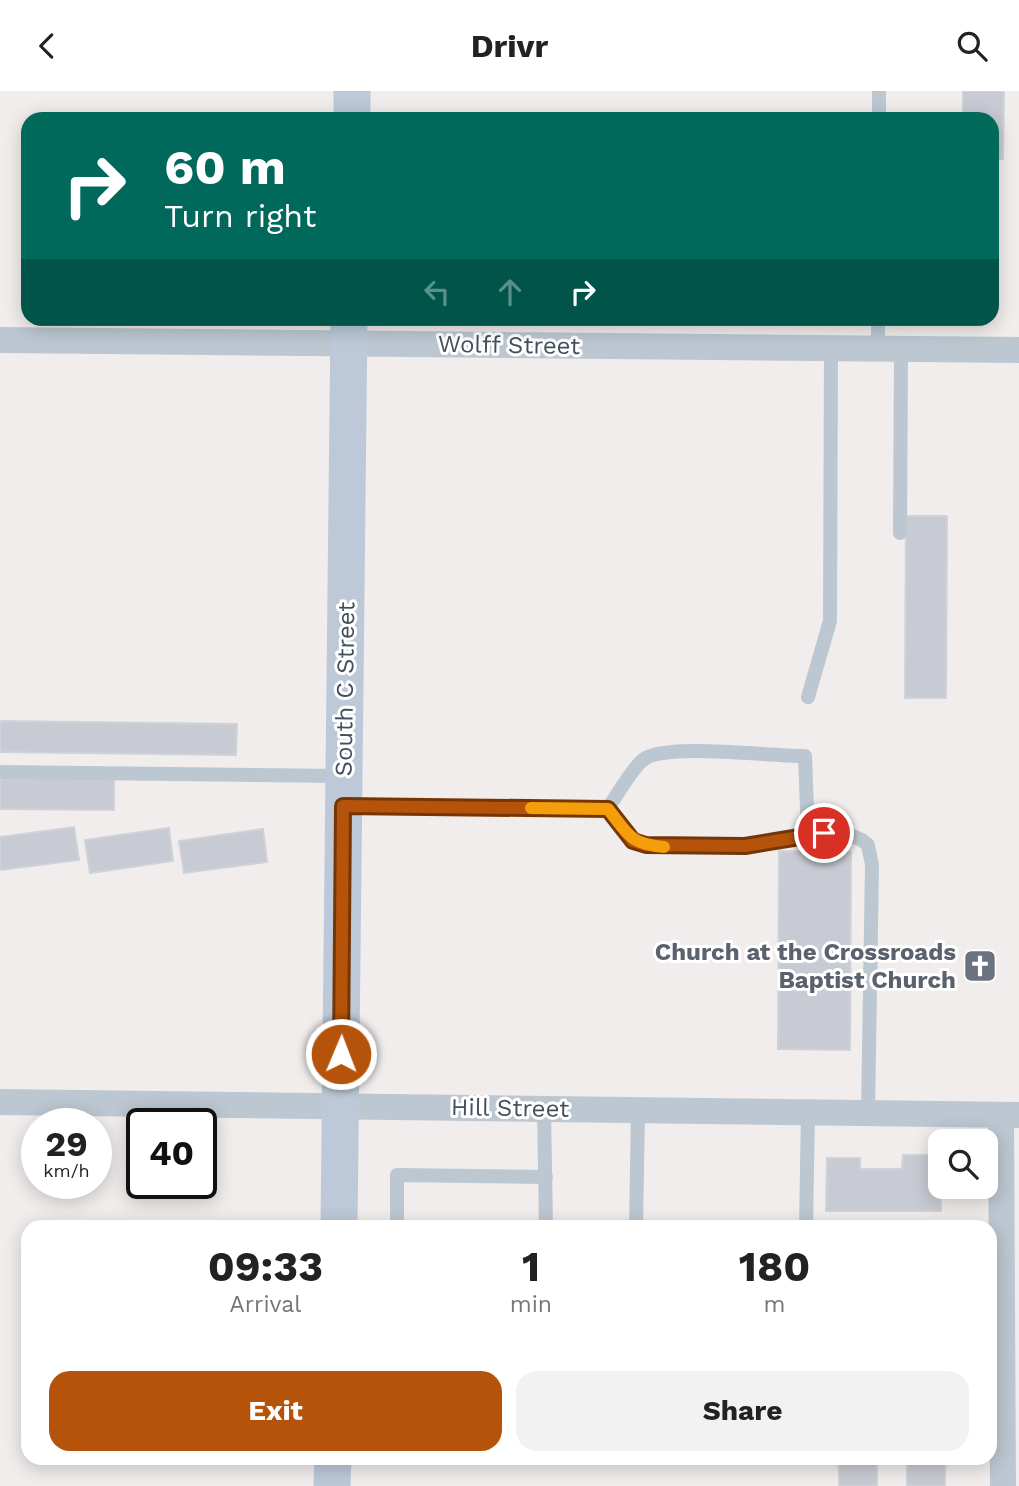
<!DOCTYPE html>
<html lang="en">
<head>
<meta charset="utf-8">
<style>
  body { margin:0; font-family:"Work Sans",sans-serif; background:#f2f2f2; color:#222; height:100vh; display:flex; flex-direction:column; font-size:26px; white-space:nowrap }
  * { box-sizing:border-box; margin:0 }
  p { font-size:23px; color:#767676 }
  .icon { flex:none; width:38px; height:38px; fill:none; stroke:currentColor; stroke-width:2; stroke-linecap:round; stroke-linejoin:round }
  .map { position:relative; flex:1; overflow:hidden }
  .panel { position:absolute; left:21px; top:1129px; width:976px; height:245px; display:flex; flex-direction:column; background:#fff; border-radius:21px; box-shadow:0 4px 18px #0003 }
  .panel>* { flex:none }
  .banner { position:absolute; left:21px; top:21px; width:978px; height:214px; border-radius:21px; box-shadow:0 4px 18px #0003; background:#00695c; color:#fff; overflow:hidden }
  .tools { position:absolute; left:928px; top:1038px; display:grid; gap:14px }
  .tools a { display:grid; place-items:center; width:70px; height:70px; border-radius:14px; background:#fff; box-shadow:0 4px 18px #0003; font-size:35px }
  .speed { position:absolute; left:21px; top:1017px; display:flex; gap:14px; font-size:35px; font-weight:700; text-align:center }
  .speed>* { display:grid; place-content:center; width:91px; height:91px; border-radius:50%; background:#fff; box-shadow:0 4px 18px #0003; line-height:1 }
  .speed small { font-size:18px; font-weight:400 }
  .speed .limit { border:4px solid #111; border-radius:10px; background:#fff; color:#111 }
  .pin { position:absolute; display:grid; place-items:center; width:60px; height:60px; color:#fff; margin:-30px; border:4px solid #fff; border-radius:50%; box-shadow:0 2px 7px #0007 }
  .me { position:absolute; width:77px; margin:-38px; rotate:1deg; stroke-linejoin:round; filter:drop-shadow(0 0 5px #0008) }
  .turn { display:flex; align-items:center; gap:24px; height:147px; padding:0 28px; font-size:32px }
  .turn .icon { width:91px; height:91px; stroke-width:2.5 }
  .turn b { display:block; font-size:49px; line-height:60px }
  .lanes { display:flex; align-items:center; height:66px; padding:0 28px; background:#0003; justify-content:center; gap:35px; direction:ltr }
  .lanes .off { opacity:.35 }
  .eta { display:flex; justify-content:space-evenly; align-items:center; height:119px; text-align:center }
  .eta b { font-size:42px; font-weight:700; line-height:49px }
  .cta { display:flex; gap:14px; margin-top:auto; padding:14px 28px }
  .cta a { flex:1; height:80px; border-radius:21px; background:#b45309; color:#fff; font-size:28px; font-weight:700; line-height:80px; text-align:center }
  .cta a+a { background:#f2f2f2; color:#222 }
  header { display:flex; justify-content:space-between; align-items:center; height:91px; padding:0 28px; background:#fff; font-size:32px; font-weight:700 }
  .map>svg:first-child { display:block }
  .building { fill:#c8cbd3; stroke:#d0d2d9; stroke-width:2 }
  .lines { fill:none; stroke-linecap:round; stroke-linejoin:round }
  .lane { stroke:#bcc7d1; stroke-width:14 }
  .street { stroke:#bcc7d1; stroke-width:26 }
  .secondary { stroke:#bdc9d8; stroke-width:37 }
  .route-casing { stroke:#753606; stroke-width:18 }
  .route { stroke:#b45309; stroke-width:12 }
  .slow { stroke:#f59e0b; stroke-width:12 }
  .labels { text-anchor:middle; stroke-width:6; stroke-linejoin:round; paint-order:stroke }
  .street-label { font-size:24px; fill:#444f5c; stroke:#fff }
  .worship-label { font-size:24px; font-weight:bold; fill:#5b616d; stroke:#fff; text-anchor:end }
</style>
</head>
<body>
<header><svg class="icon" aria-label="back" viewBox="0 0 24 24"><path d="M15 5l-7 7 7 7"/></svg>Drivr<svg class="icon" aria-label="search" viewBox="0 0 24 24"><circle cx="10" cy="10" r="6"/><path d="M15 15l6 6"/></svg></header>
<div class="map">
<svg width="1019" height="1395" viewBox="0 0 1019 1395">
  <rect width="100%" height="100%" fill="#f0edec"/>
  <!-- building -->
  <path class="building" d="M963,0h41l-1,68h-11v-40h-29z
    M906,425h41l-1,182h-41z
    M0,630l237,3 -1,31 -236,-3z
    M0,687l114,1v31l-114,-1z
    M74,736l5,33 -79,10v-33z
    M169,737l4,33 -83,12 -5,-33z
    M263,738l4,33 -83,11 -5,-32z
    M779,760l72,1 -1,198 -72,-1z
    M903,1064h37l1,56h-115l1,-53h33v11h42z
    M839,1367h38v28h-38z
    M907,1367h38v28h-38z"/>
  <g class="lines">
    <!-- lane -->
    <path class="lane" d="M879,28v-28
      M878,258v-30
      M900,442l1,-184
      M808,606l22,-76 1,-273
      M0,681l342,4
      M345,715l263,2
      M608,717l25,33 13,4 99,1 95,-15 22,9 6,5 4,20 -4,248
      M608,717c8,-11 25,-41 35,-48 22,-18 130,-3 162,-4l3,79
      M544,1018l2,118
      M397,1136v-52l149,2
      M636,1136l2,-117
      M806,1136l2,-115"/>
    <!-- street -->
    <path class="street" d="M0,249l1019,10
      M0,1011l1019,13
      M1001,1024l2,371"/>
    <!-- secondary -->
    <path class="secondary" d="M352,28v-28
      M339,1136l10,-908
      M332,1395l1,-28"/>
  </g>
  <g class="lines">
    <defs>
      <path id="route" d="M341,963l2,-248 265,3 25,32 13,4 99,1 79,-13"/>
    </defs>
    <!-- route casing -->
    <use href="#route" class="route-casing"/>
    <!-- route -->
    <use href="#route" class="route"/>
    <!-- slow -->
    <path class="slow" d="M531,717l77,1c20,25 21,35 56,38"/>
  </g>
  <!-- icons -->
  <defs>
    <symbol id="church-square" viewBox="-11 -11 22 22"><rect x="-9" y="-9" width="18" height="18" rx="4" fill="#6b7280" stroke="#fff"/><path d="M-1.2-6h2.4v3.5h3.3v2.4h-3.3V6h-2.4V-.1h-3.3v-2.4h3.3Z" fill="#fff"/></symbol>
  </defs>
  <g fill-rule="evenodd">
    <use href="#church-square" x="961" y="856" width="38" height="38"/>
  </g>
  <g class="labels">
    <!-- street labels -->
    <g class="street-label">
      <text transform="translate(509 254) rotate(1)" y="8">Wolff Street</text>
      <text transform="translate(345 598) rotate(-89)" y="8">South C Street</text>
      <text transform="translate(510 1017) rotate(1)" y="8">Hill Street</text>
    </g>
    <!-- worship labels -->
    <g class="worship-label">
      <text x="956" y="869">Church at the Crossroads<tspan x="956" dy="28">Baptist Church</tspan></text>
    </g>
  </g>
</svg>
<div class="tools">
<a><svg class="icon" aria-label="search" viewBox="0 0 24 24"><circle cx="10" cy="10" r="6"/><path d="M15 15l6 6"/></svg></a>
</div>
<div class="speed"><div>29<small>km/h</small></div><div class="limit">40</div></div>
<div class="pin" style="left:824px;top:742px;background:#d93025"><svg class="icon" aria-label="arrive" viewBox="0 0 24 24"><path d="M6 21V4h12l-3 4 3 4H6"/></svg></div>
<svg class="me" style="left:341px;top:963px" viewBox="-20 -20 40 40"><circle r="17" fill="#b45309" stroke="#fff" stroke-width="3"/><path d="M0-11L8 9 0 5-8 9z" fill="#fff"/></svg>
<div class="banner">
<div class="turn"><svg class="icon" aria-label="right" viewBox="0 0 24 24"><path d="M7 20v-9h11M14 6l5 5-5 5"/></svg><div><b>60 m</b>Turn right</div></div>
<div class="lanes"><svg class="icon off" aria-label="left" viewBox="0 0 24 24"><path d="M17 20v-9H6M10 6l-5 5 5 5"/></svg><svg class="icon off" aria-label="ahead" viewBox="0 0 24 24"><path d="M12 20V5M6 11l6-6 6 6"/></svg><svg class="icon" aria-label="right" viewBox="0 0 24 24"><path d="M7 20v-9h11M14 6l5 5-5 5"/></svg></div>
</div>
<section class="panel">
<div class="eta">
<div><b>09:33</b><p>Arrival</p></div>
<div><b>1</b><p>min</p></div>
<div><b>180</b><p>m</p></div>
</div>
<div class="cta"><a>Exit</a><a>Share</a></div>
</section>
</div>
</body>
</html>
